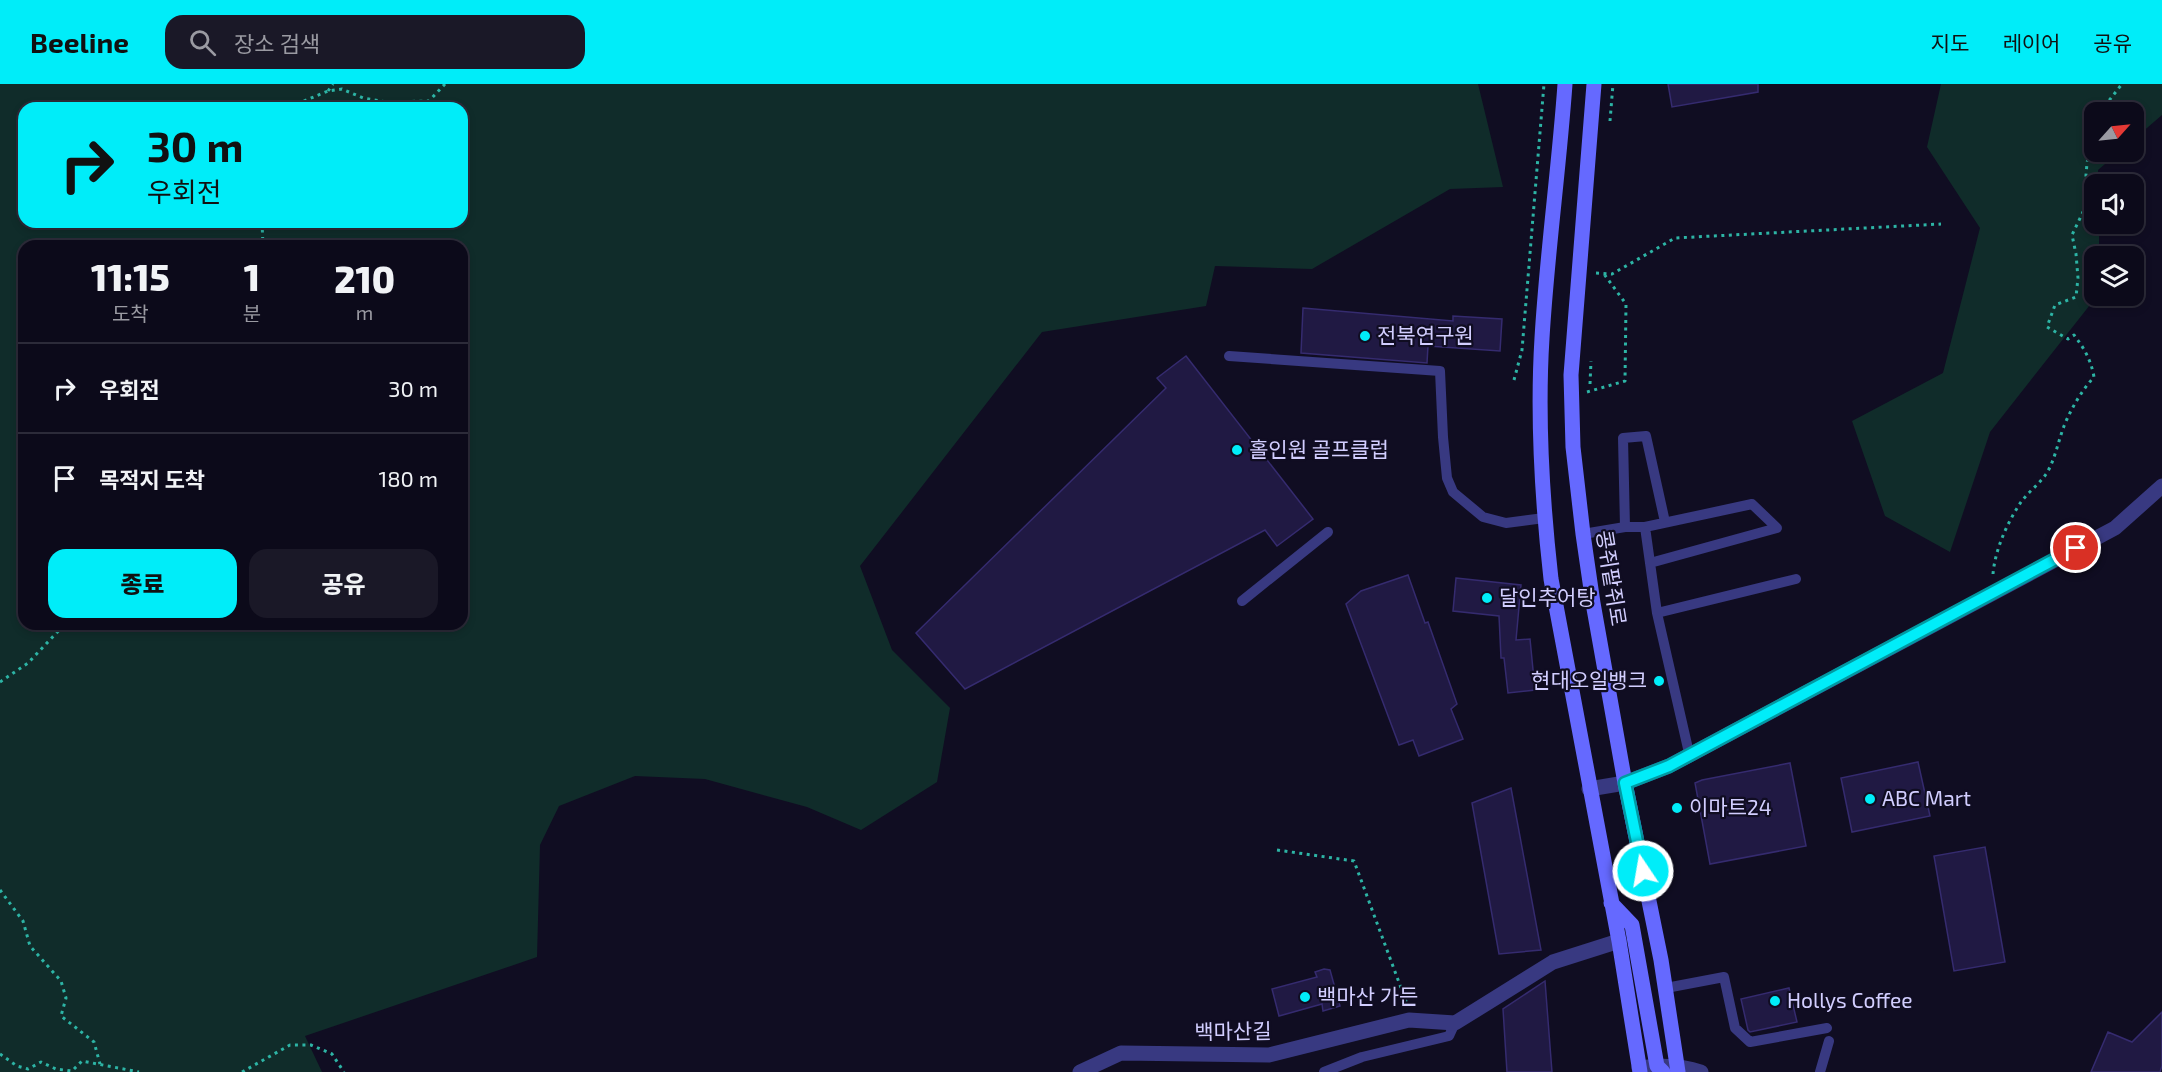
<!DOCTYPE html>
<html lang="ko">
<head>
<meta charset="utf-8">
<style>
  body { margin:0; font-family:"Exo 2","Noto Sans KR",sans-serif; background:#1a1827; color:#f1f3f6; height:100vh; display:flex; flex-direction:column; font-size:22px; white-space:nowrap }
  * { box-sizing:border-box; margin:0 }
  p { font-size:20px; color:#9a9aa2 }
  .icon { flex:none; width:33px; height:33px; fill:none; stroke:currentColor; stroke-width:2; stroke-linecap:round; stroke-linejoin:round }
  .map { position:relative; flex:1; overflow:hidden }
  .drawer { position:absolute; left:18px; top:156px; width:450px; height:390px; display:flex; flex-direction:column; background:#0c0a1a; border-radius:18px; box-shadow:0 3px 9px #0003,0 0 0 2px #2c2b39 }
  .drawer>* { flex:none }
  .hud { position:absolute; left:18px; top:18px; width:450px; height:126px; border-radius:18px; box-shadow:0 3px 9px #0003,0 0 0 2px #2c2b39; background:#00edf9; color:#111; overflow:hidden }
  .needle { width:39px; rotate:63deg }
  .controls { position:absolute; left:2084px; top:18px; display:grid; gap:12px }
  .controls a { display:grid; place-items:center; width:60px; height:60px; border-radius:12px; background:#0c0a1a; box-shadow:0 3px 9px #0003,0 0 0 2px #2c2b39; font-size:30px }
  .pin { position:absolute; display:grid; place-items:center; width:51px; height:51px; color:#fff; margin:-26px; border:3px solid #fff; border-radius:50%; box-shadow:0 2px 6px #0007 }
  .me { position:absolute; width:66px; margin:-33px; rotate:348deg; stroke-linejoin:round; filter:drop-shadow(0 0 4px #0008) }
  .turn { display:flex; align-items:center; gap:21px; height:126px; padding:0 30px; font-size:27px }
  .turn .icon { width:78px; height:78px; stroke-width:2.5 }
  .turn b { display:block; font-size:42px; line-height:51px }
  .eta { display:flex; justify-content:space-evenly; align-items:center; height:102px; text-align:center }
  .eta b { font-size:36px; font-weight:800; line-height:42px }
  .action { display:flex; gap:12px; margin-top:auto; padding:12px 30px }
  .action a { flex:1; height:69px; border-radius:18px; background:#00edf9; color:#111; font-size:24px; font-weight:800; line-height:69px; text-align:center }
  .action a+a { background:#1a1827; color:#f1f3f6 }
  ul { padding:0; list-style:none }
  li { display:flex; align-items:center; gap:18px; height:90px; padding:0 30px; border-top:2px solid #2c2b39 }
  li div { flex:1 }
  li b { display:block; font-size:22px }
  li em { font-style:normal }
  header { display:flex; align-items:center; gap:36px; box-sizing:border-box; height:84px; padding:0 30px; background:#00edf9; color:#111 }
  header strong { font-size:28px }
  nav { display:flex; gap:33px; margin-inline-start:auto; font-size:21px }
  .search { width:420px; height:54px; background:#1a1827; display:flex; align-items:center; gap:15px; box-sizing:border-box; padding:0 21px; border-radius:18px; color:#9a9aa2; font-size:22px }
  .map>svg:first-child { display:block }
  .green { fill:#102c2a; fill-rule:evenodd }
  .building { fill:#201943; stroke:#352b6f; stroke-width:1.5 }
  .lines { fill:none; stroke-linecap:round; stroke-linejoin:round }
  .path { stroke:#2db4a5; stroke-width:3; stroke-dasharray:3 4.5; stroke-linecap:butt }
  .service { stroke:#383981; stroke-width:10 }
  .minor { stroke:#383981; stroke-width:15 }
  .tertiary { stroke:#383981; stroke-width:15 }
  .secondary { stroke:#6569ff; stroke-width:15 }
  .route-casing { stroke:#009aa2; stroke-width:15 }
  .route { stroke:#00edf9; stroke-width:10 }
  .poi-dot { fill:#00edf9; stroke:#100d22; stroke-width:2 }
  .labels { text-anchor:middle; stroke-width:4.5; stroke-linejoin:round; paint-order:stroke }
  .poi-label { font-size:21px; fill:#d2ceff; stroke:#100d22; text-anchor:start }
  .street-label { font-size:21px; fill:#d2ceff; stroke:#100d22 }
</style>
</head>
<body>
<header>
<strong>Beeline</strong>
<div class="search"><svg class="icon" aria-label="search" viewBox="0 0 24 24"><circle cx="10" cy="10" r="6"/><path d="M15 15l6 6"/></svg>장소 검색</div>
<nav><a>지도</a><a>레이어</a><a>공유</a></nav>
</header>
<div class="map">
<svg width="2162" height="988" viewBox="0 0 2162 988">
  <rect width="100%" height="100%" fill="#100d22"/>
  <!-- green -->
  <path class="green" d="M0,0h1478l25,103 -53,2 -138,80 -97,-3 -9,40 -164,26 -182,234 32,84 58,58 -13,74 -76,48 -54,-23 -102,-28 -70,-3 -76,30 -19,39 -3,112 -232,79 17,36h-322zM24,24h438v114h-438zM24,162h438v378h-438z
    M1941,0h221v31l-29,25v-28h-39v40h25l-21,18v14h-4v40h5v32h-5v40h3l-107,136 -40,120 -65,-36 -33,-95 91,-48 37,-145 -53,-81z"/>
  <!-- building -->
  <path class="building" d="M1668,0h90v8l-86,15z
    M1303,224l150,13v-5l49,3 -2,32 -72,-5 -1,17 -126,-10z
    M1186,272l127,163 -36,27 -12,-16 -300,159 -49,-56 250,-245 -9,-10z
    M1408,491l17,48 3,-1 29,82 -6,5 12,30 -44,17 -6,-16 -14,5 -53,-141 15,-13z
    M1456,494l65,7 -5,55 14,-1 5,51 -27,3 -4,-35h-3l-2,-42 -46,-5z
    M1918,678l12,54 -78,16 -11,-54z
    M1790,679l16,83 -96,18 -15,-81 7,-3z
    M1511,704l30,162 -42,4 -27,-151z
    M1985,763l20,115 -51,9 -20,-115z
    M1324,885l6,1 10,36 -17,5 -1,-7 -43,12 -7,-27 45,-12 -2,-5z
    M1545,897l7,91h-45l-4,-63z
    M1789,904l8,34 -47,10 -2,-2 -7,-31z
    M2162,928v54l-2,6h-69l17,-40 24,10z"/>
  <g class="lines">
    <!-- path -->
    <path class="path" d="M328,7l5,-7
      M291,24l1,-2 36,-15 14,-2 21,9 23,4 43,-1 16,-17
      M2100,28l22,-28
      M1610,37l3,-37
      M262,138l1,24
      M1596,189l16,1 63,-36 266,-14
      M1514,296l8,-30 22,-266
      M1590,300l1,-23
      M1587,308l38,-11 1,-77 -22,-30
      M1993,490c2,-24 14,-51 28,-72 8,-11 20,-19 27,-31 9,-17 11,-35 19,-52 7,-15 16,-30 27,-42 -3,-17 -10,-29 -20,-42l-6,4 -21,-12 8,-22 21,-8 2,-19 -2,-24 -4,-19 11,-23 4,-49 7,-37
      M0,598l28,-19 37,-39
      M1277,766l77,11 53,143
      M0,806l23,31 7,25 31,35 5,17 -5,18 33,26 6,22
      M0,970l17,12 11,3 13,-7 15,7 16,2 10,-10 57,11
      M242,988l48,-27h21l21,9 12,18"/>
    <!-- service -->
    <path class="service" d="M1229,272l211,15 3,66 4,41 6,14 30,25 23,6 38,-5
      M1625,443l-2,-89 23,-2 19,86
      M1645,443l107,-23 25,24 -127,35
      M1583,450l42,-7h20l12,86 32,140
      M1242,517l86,-69
      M1657,529l139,-34
      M1666,904l58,-11 11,51 15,14 77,-14
      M1324,988l38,-15 87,-21 6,-13
      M1820,988l9,-31"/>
    <!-- minor -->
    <path class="minor" d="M1589,705l36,-6 44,-17 446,-238 47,-42
      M1080,988l41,-19 148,2 140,-35 46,3 98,-61 66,-21"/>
    <!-- tertiary -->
    <path class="tertiary" d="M1639,984c21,-3 41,-3 62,4"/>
    <!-- secondary -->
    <path class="secondary" d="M1565,0c-6,85 -18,169 -23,254 -5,80 0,161 9,241l68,362 21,131
      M1594,0l-23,291 2,72 10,87 10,69 32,180 36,177 17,112
      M1611,819l21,22 25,141 6,6"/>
  </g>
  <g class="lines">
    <defs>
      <path id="route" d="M1643,787l-18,-88 44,-17 407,-218"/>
    </defs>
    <!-- route casing -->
    <use href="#route" class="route-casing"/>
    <!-- route -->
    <use href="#route" class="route"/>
  </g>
  <!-- markers -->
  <g class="poi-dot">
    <circle cx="1365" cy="252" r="6"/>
    <circle cx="1237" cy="366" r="6"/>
    <circle cx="1487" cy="514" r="6"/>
    <circle cx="1659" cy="597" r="6"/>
    <circle cx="1870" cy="715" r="6"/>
    <circle cx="1677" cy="724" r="6"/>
    <circle cx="1305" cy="913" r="6"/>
    <circle cx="1775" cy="917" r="6"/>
  </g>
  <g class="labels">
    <!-- poi labels -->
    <g class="poi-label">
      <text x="1377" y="259">전북연구원</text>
      <text x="1249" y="373">홀인원 골프클럽</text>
      <text x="1499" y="521">달인추어탕</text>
      <text x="1647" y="604" text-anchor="end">현대오일뱅크</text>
      <text x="1882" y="722">ABC Mart</text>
      <text x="1689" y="731">이마트24</text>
      <text x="1317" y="920">백마산 가든</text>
      <text x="1787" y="924">Hollys Coffee</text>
    </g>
    <!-- street labels -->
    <g class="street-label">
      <text transform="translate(1611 494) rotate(81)" y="7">콩쥐팥쥐로</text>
      <text transform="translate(1233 948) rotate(-1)" y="7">백마산길</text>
    </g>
  </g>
</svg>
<div class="controls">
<a><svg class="needle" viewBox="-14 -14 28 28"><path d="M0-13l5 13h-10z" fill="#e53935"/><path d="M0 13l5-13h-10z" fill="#9a9aa2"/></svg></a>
<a><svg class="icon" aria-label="sound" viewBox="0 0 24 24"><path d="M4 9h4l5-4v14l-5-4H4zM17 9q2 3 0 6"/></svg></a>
<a><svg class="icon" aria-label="layers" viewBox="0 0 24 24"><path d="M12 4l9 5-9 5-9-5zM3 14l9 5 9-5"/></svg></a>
</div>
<div class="pin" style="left:2076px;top:464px;background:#d93025"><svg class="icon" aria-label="arrive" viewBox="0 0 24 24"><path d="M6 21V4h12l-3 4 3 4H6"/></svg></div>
<svg class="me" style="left:1643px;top:787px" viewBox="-20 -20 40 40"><circle r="17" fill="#00edf9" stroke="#fff" stroke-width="3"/><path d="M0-11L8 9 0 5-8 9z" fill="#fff"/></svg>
<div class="hud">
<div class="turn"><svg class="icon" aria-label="right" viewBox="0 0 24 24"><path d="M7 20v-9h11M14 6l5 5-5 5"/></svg><div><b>30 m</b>우회전</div></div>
</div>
<section class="drawer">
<div class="eta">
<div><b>11:15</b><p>도착</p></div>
<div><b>1</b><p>분</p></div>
<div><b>210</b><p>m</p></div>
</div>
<ul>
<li><svg class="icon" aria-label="right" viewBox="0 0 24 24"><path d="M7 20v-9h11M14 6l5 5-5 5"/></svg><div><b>우회전</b></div><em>30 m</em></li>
<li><svg class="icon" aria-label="arrive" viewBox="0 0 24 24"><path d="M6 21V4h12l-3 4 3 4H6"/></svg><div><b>목적지 도착</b></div><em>180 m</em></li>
</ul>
<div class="action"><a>종료</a><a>공유</a></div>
</section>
</div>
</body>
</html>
